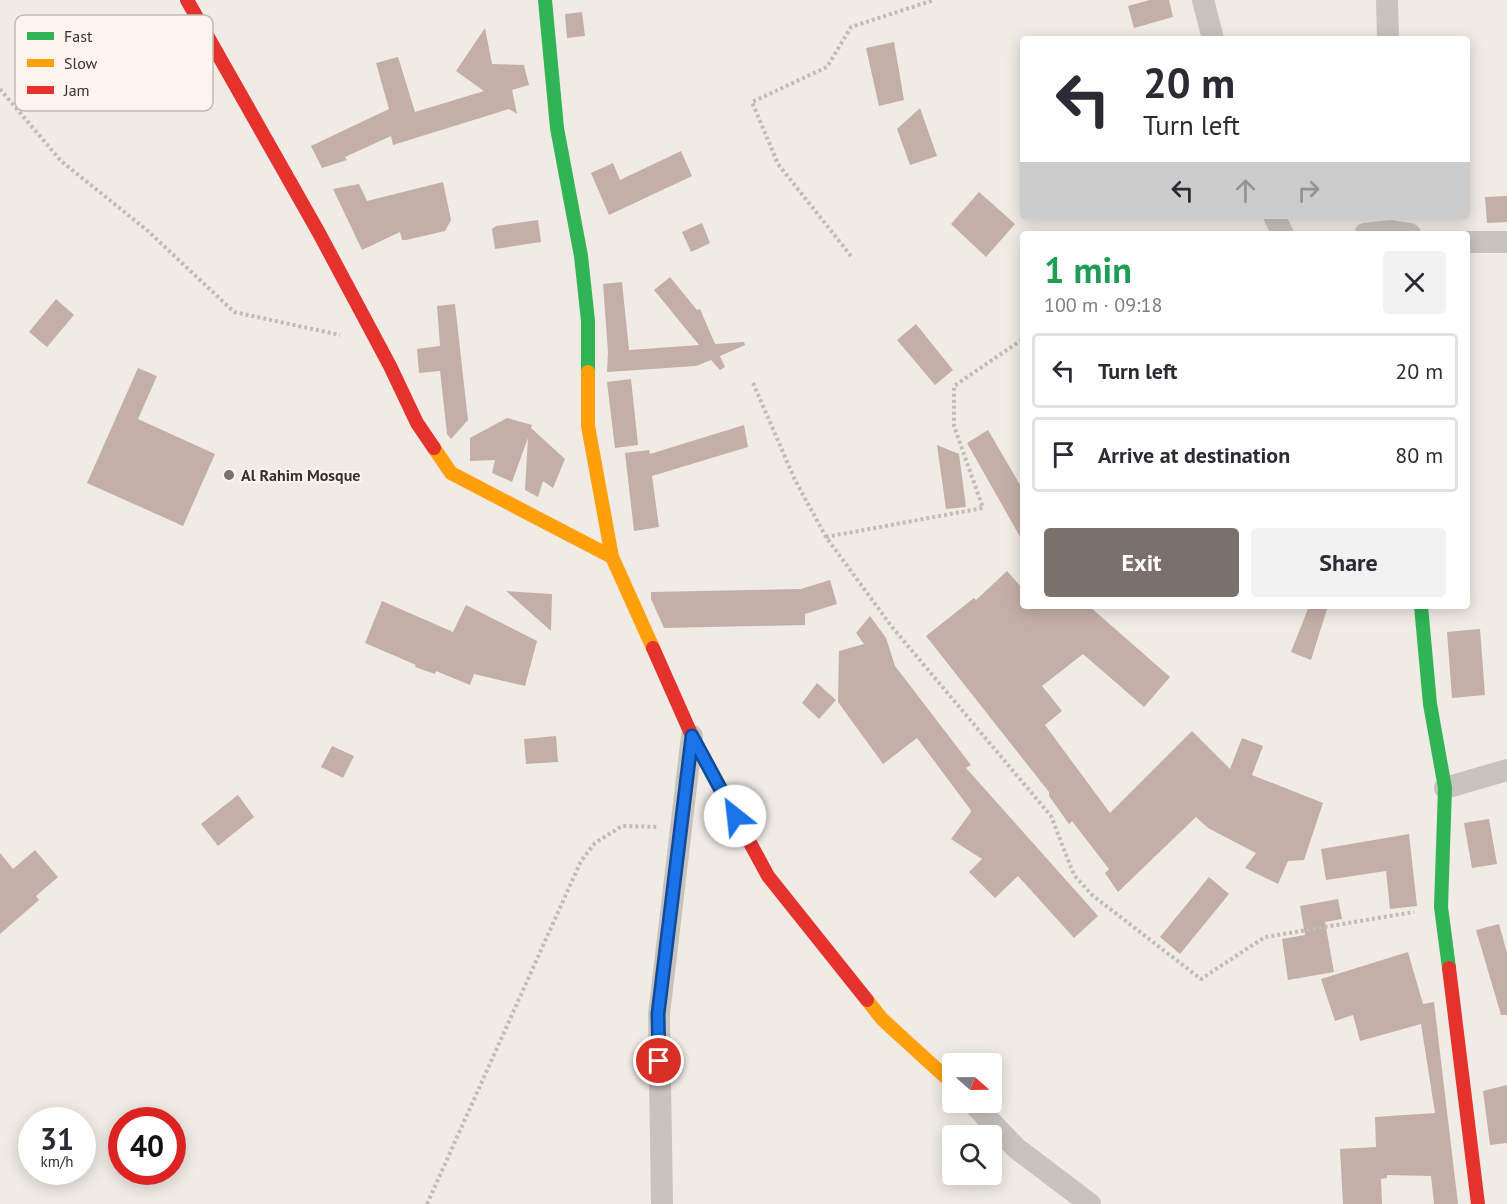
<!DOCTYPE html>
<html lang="en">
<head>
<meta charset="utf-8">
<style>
  body { margin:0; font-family:"PT Sans",sans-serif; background:#f2f2f3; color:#2b2b33; height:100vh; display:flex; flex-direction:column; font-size:22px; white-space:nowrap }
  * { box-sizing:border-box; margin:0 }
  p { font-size:20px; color:#7c7c81 }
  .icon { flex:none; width:33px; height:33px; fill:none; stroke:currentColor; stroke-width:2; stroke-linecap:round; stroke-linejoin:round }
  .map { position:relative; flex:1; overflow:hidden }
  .panel { position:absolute; left:1020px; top:231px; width:450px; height:378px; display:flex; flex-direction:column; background:#fff; border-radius:6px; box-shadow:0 3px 15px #0003 }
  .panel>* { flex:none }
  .guide { position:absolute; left:1020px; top:36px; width:450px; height:183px; border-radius:6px; box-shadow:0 3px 15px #0003; background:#fff; color:#2b2b33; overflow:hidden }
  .needle { width:39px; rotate:110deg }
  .fabs { position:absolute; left:942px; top:1053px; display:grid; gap:12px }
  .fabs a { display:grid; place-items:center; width:60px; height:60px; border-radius:6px; background:#fff; box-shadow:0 3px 15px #0003; font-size:30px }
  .speed { position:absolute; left:18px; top:1107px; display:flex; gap:12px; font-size:30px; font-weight:700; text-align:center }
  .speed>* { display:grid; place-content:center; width:78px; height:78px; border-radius:50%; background:#fff; box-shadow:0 3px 15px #0003; line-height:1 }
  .speed small { font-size:15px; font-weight:400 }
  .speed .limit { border:9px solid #d22; background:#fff; color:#111 }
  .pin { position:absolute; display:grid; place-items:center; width:51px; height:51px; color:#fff; margin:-26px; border:3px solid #fff; border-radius:50%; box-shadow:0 2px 6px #0007 }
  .me { position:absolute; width:66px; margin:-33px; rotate:331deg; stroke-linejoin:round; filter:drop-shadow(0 0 4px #0008) }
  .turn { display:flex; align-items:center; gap:21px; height:126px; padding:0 24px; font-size:27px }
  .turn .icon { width:78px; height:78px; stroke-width:2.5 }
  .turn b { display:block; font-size:42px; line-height:51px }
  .lanes { display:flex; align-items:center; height:57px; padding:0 24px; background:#0003; justify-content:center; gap:30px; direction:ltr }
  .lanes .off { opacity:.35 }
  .round { display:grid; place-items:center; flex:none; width:63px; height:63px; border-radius:6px; background:#f2f2f3 }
  .headline { display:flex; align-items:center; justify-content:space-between; height:102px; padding:0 24px }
  h1 { font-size:36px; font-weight:600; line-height:45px; color:#1e9e55 }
  .action { display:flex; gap:12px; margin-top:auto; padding:12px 24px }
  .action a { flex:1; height:69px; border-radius:6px; background:#7a716c; color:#fff; font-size:24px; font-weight:600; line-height:69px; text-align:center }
  .action a+a { background:#f2f2f3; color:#2b2b33 }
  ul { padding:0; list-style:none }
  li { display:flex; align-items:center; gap:18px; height:75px; margin:0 12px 9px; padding:0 12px; border:3px solid #e1e1e2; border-radius:6px }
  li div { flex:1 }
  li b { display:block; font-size:22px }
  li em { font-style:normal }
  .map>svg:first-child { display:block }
  .building { fill:#c3afa7 }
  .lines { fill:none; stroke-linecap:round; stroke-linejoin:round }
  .path { stroke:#c2bbb6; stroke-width:4; stroke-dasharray:3 3; stroke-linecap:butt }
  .street { stroke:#c9c3be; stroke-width:22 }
  .fast { stroke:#30b455; stroke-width:14 }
  .slow { stroke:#ff9f0a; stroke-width:14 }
  .jam { stroke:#e5322d; stroke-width:14 }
  .route-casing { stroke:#114b97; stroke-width:15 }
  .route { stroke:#1a73e8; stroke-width:10 }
  .poi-dot { fill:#7a716c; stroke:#fbf5ee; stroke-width:2 }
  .labels { text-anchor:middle; stroke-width:4.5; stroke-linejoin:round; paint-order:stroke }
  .poi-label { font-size:16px; font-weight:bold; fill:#3b302b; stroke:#fbf5ee; text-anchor:start }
  .key { fill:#fbf5ee; stroke:#c1bab4; stroke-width:1.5 }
  .key-label { font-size:16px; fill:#3b302b }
</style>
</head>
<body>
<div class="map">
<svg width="1507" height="1204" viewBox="0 0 1507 1204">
  <rect width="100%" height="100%" fill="#f0ebe5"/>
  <!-- building -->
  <path class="building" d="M1150,0h19l4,17 -39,11 -6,-22z
    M582,12l3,24 -18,2 -2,-24z
    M485,28l7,36 32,1 5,20 -17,5 5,24 -8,-5 -116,36 -2,-9 -46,21 2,3 -25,8 -11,-22 78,-37 -13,-46 22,-6 17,55 69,-21 -28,-20z
    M894,42l10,58 -25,6 -13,-58z
    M920,108l17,48 -27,9 -13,-36z
    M681,151l11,25 -83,39 -18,-42 22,-10 7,17z
    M443,182l8,38 -6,11 -39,9h-4l-2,-8 -38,18 -29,-61 26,-5 8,17z
    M979,192l36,32 -29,33 -35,-33z
    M1507,196v26l-20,1 -2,-26z
    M538,220l3,22 -46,7 -3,-20 4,-3z
    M702,223l8,20 -19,9 -9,-20z
    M670,277l27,33 3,-1 15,35 29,-2 1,3 -25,11 5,11 -5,3 -9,-10 -15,6 -89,6 1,-20 -5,-68 19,-2 7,68 70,-5 -45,-55z
    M56,299l18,16 -27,32 -18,-15z
    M455,304l13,116 -17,19 -4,-5 -7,-63 -21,2 -2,-24 23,-3 -3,-40z
    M916,324l37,46 -18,15 -38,-45z
    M138,368l19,8 -19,43 77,35 -32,72 -96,-43z
    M631,379l7,66 -23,3 -8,-66z
    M507,418l25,7 -1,3 34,31 -12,29 -10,-7 -5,16 -13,-7 3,-52 -16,44 -20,-9 3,-13 -25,1v-23z
    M744,425l4,22 -96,29 7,51 -25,4 -9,-78 24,-3 1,4z
    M988,430l35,60v52l-56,-99z
    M937,445l22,9 7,53 -20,2z
    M1007,571l16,18v17h66l81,71 -26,30 -61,-53 -41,32 20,25 -17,14 65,88 82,-82 38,38 12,-31 21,8 -11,29 71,28 -19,57 -16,1 -10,23 -33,-16 11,-15 -48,-25 -12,-11 -78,75 -13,-19 4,-4 -37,-48 -3,3 -20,-28v-4l-123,-156 48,-38 2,2z
    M830,580l7,24 -32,10v11l-141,3 -13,-29v-7l150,-3z
    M506,591l46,3 -1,37z
    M382,601l71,31 13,-27 71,36 -12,45 -51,-12 -4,11 -34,-14 -1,3 -20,-7 1,-2 -51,-22z
    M1309,606h19l-17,54 -20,-8z
    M870,616l16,22 9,28 76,99 -5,3 132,148 -24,22 -56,-62 -23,22 -26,-26 13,-13 -31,-20 20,-27 -1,-3 -53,-71 -34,26 -45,-62 1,-51 25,-7 -8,-11z
    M1480,629l5,66 -33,3 -5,-66z
    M817,683l19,17 -17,19 -17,-16z
    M556,736l2,26 -32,2 -2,-25z
    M332,746l22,10 -11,22 -22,-11z
    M238,795l16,22 -36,29 -17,-22z
    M1489,819l8,45 -25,4 -8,-45z
    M1409,834l8,72 -27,3 -4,-38 -60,9 -5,-31z
    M35,850l23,27 -22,19 3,4 -39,34v-81l13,16z
    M1209,877l20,17 -49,60 -20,-17z
    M1338,899l4,20 -17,3 9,50 -46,8 -6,-41 23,-4 -5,-29z
    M1499,924l8,29v62h-6l-25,-85z
    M1408,952l15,52 11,-2 24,202h-24l-3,-28 -44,-1v3l-6,1 1,25h-39l-3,-55 36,-2 -1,-30 60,-4 -14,-89 -61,17 -7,-26 -18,6 -14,-42z
    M1507,1085v58l-17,2 -7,-54z"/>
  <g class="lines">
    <!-- path -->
    <path class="path" d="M0,89l61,72 87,70 86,81 106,23
      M851,256l-73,-92 -26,-62 75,-35 24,-40 83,-27
      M753,383l42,97 31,57 66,90 159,189 23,59 18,20 109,84 64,-42 149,-25
      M826,537l157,-29 -29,-82v-40l69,-47
      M427,1204l154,-343 14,-18 27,-17 36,1"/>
    <!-- street -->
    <path class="street" d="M1203,0l10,39
      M1387,0l1,39
      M1274,216l9,18
      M1365,234l26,-3 19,3
      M1467,242h40
      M1445,788l62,-18
      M972,1102l44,46 74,56
      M662,1204l-3,-190 33,-278"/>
    <!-- fast -->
    <path class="fast" d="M545,0l12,128 24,128 7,65v51
      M1421,606l9,98 15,84 -4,119 8,61"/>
    <!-- slow -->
    <path class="slow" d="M588,372v54l24,131 41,91
      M434,448l17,25 161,84
      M867,1000l15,19 70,64"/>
    <!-- jam -->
    <path class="jam" d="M187,0l132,233 71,133 27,57 17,25
      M653,648l39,88 76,140 99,124
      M1449,968l29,236"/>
  </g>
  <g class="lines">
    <defs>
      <path id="route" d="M659,1061l-1,-47 34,-278 43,80"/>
    </defs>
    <!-- route casing -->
    <use href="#route" class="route-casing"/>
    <!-- route -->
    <use href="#route" class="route"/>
  </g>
  <!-- markers -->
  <circle class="poi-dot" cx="229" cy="475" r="6"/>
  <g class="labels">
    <!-- poi labels -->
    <g class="poi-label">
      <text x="241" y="481">Al Rahim Mosque</text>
    </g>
  </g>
  <!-- legend -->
  <rect x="15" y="15" width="198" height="96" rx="9" class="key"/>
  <rect x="27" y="32" width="27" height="8" fill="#30b455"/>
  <rect x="27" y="59" width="27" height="8" fill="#ff9f0a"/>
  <rect x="27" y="86" width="27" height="8" fill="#e5322d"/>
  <g class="key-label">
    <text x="64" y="42">Fast</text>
    <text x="64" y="69">Slow</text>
    <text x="64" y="96">Jam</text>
  </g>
</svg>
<div class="fabs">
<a><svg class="needle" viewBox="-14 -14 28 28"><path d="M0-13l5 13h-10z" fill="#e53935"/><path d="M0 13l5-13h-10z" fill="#7c7c81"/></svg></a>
<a><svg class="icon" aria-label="search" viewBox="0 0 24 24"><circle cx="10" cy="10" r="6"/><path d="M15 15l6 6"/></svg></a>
</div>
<div class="speed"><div>31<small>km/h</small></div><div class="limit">40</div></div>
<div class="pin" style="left:659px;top:1061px;background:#d93025"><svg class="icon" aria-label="arrive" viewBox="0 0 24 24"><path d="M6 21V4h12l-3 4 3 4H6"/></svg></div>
<svg class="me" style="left:735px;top:816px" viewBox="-20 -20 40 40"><circle r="19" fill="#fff"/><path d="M0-13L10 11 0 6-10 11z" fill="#1a73e8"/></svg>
<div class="guide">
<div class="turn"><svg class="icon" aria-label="left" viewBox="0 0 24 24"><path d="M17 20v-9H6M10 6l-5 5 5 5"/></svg><div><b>20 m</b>Turn left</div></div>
<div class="lanes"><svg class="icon" aria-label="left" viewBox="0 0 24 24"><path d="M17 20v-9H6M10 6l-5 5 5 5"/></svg><svg class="icon off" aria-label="ahead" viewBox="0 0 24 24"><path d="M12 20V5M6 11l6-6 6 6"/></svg><svg class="icon off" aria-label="right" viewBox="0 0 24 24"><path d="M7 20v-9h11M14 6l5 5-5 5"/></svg></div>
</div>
<section class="panel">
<div class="headline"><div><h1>1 min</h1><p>100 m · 09:18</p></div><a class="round"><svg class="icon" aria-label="close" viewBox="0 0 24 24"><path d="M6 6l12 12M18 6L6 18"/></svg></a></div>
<ul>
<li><svg class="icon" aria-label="left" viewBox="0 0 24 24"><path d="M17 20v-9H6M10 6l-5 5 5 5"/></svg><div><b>Turn left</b></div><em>20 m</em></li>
<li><svg class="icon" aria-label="arrive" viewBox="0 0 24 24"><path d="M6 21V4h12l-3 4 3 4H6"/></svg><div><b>Arrive at destination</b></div><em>80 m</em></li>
</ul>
<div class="action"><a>Exit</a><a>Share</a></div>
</section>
</div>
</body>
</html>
